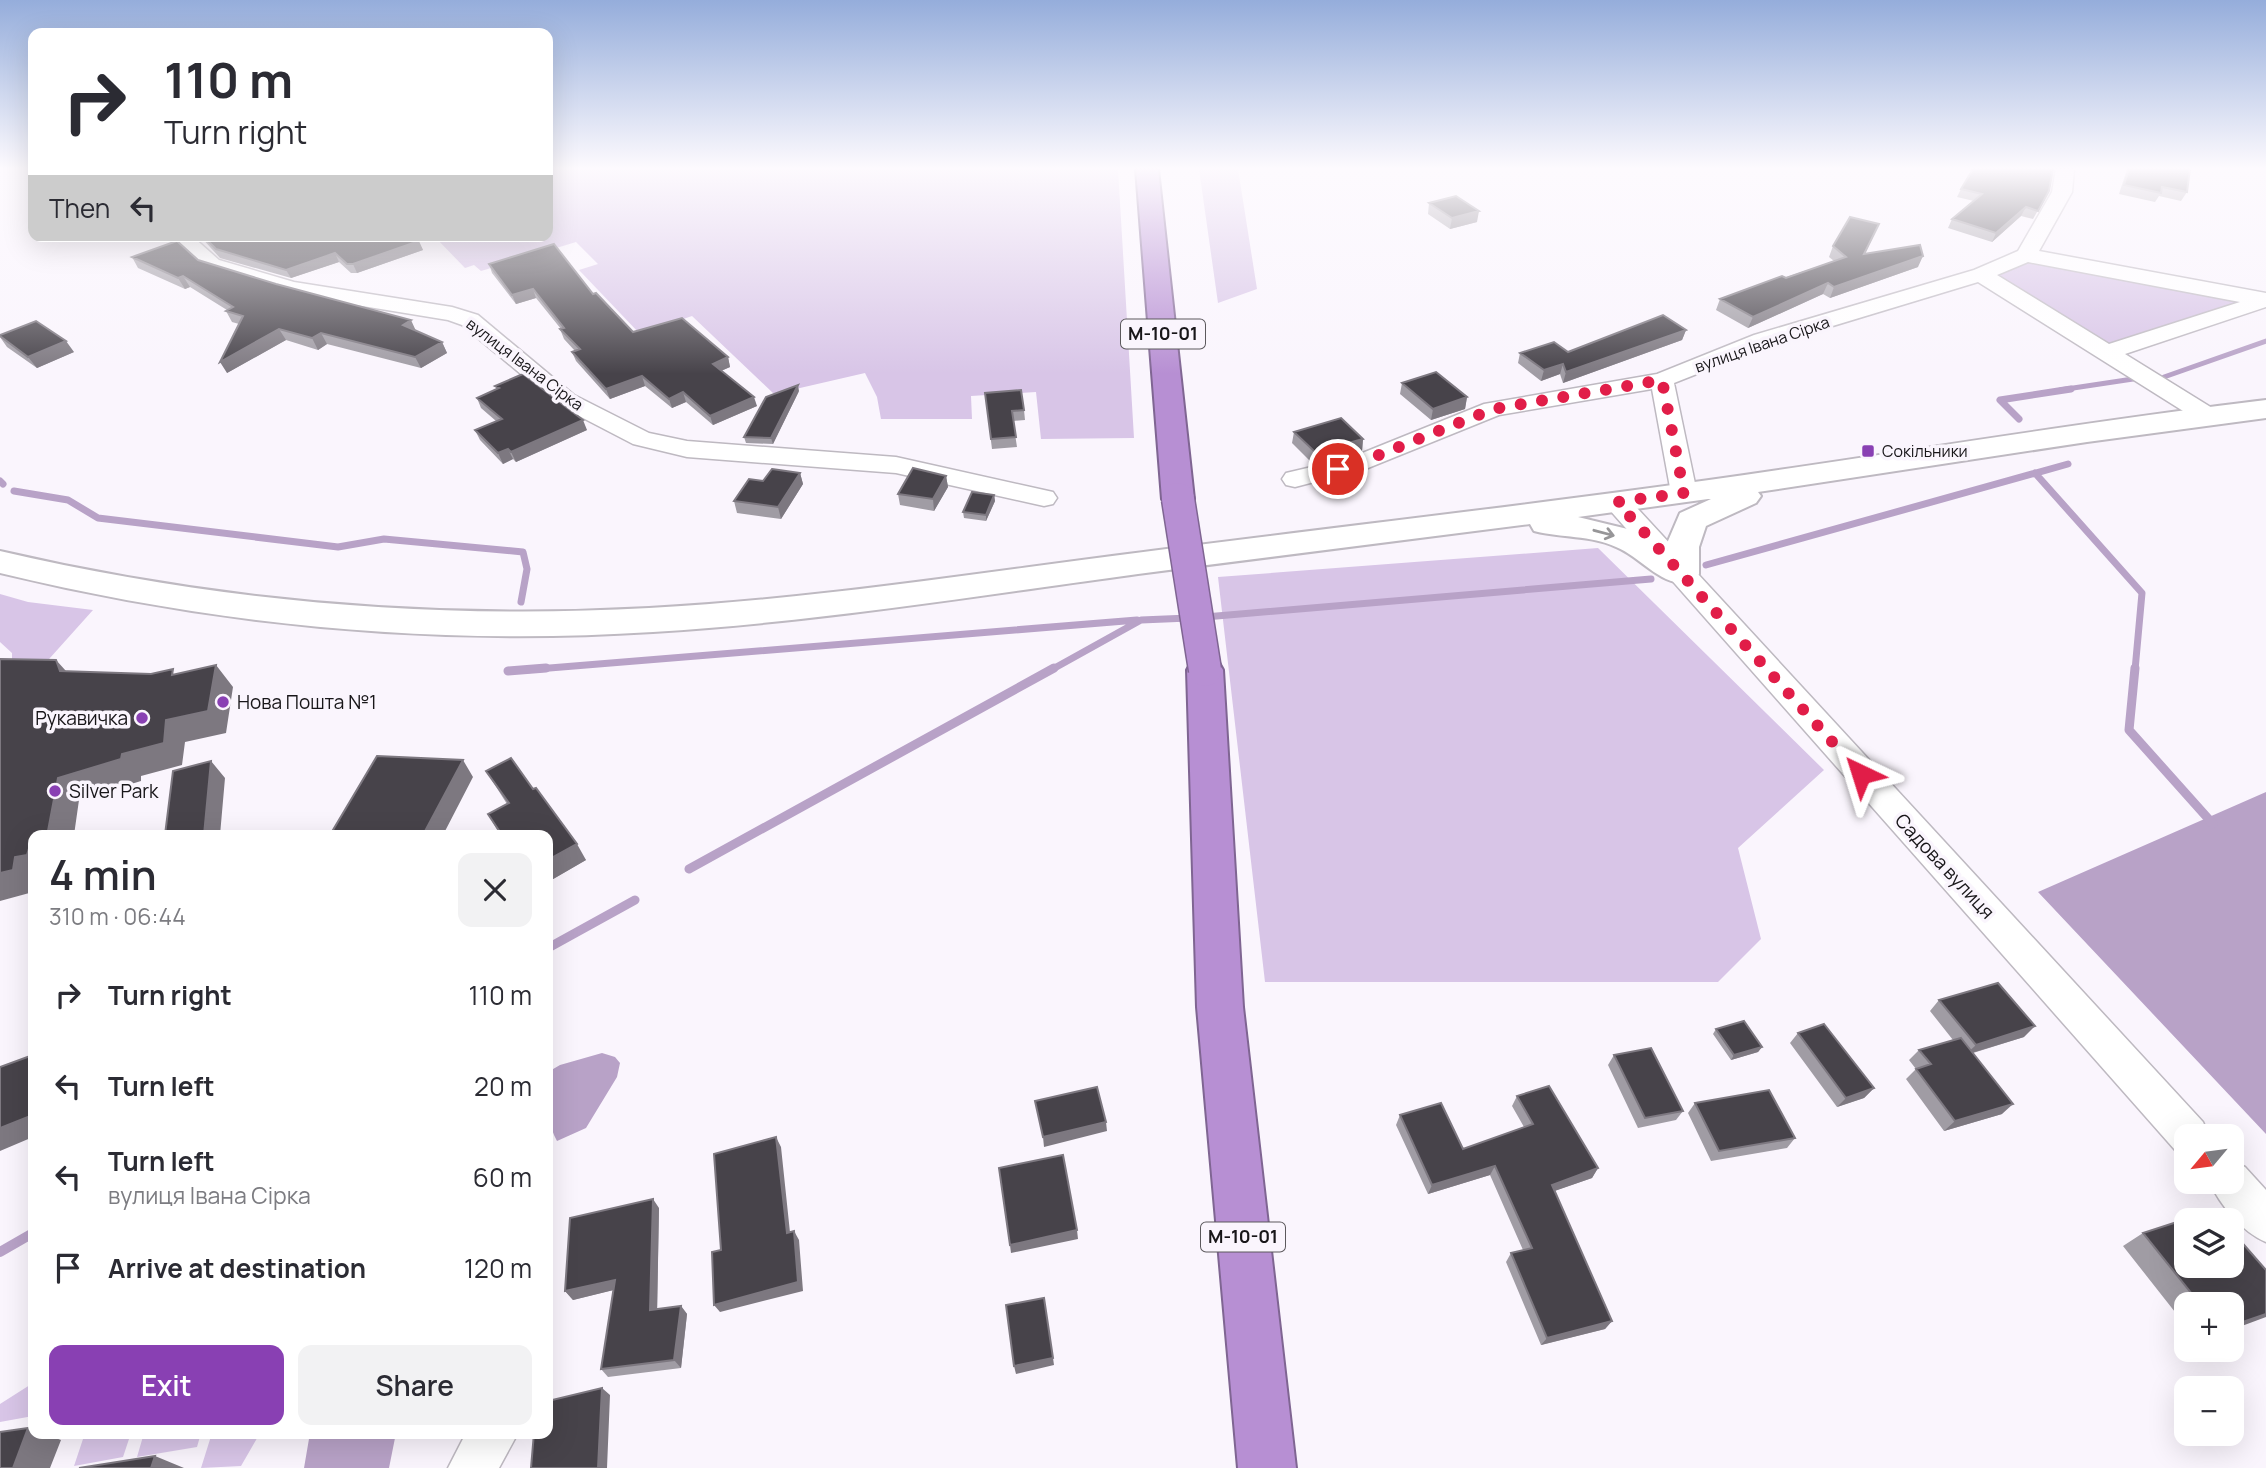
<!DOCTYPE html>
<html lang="en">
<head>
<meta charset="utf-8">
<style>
  body { margin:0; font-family:Manrope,sans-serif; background:#f2f2f3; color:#2b2b33; height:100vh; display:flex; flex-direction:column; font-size:26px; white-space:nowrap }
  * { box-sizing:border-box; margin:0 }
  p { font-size:23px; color:#7c7c81 }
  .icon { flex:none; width:38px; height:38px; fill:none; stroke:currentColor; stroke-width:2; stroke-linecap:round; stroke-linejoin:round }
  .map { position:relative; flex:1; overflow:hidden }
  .sheet { position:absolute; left:28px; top:830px; width:525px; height:609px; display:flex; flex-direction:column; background:#fff; border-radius:14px; box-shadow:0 7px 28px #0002 }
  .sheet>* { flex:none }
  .top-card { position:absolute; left:28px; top:28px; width:525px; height:214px; border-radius:14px; box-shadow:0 7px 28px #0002; background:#fff; color:#2b2b33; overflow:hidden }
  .needle { width:46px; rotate:241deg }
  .tools { position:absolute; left:2174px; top:1124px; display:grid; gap:14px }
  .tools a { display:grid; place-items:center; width:70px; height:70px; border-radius:14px; background:#fff; box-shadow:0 7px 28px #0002; font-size:35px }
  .pin { position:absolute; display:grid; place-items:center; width:60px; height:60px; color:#fff; margin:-30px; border:4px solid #fff; border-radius:50%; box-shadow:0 2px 7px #0007 }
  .me { position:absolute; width:77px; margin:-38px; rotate:319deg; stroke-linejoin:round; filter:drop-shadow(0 0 5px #0008) }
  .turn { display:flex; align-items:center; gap:24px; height:147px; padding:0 21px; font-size:32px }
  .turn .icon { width:91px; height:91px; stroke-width:2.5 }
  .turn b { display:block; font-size:49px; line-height:60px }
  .then { display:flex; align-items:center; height:66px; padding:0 21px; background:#0003; gap:14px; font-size:26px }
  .round { display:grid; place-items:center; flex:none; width:74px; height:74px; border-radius:14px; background:#f2f2f3 }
  .overview { display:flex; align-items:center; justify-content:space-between; height:119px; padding:0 21px }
  h1 { font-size:42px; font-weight:600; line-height:52px }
  .action { display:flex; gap:14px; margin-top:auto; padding:14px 21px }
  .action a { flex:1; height:80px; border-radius:14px; background:#8940b3; color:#fff; font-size:28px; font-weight:600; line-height:80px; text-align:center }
  .action a+a { background:#f2f2f3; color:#2b2b33 }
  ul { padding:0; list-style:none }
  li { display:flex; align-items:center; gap:21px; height:91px; padding:0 21px }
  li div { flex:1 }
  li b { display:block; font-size:26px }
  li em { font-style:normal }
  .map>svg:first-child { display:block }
  .green { fill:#d8c5e7 }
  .water { fill:#b8a2c7 }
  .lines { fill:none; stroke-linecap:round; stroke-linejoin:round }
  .stream-far3 { stroke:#b8a2c7; stroke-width:5 }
  .stream-far2 { stroke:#b8a2c7; stroke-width:7 }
  .stream-far1 { stroke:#b8a2c7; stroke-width:9 }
  .stream { stroke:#b8a2c7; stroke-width:10 }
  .street-casing { stroke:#beb9c1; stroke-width:3 }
  .secondary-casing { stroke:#beb9c1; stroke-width:4 }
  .highway-casing { stroke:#7f6592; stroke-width:4 }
  .street { fill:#fff; fill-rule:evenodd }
  .secondary { fill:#fff; fill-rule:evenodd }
  .highway { fill:#b78fd3; fill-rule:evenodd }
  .highway-bridge-casing { stroke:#7f6592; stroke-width:35; stroke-linecap:butt }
  .highway-bridge { stroke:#b78fd3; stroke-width:32 }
  .wall { fill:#a09ca4 }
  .shaded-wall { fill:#7d7880 }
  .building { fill:#47434a; stroke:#7d7880; stroke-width:2 }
  .oneway { stroke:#979698 }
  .route { stroke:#e11d48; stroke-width:12; stroke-dasharray:0 21.6 }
  .poi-dot { fill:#8940b3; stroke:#faf5fd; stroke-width:2.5 }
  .labels { text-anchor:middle; stroke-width:7; stroke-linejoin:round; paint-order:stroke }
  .far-street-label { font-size:16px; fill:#181619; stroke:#faf5fd }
  .far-poi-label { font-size:16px; fill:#181619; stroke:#faf5fd; text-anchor:start }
  .shield { fill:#faf5fd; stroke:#5c595d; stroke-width:2 }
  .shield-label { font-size:18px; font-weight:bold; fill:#181619 }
  .poi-label { font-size:19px; fill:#181619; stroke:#faf5fd; text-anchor:start }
  .street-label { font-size:19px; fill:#181619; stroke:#faf5fd }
</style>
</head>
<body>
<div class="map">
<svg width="2266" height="1468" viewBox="0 0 2266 1468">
  <rect width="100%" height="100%" fill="#faf5fd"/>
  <!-- green -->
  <path class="green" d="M548,169h570l16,269 -93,1 -5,-47 -65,4 1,23h-91l-4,-22 -12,-24 -91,21 -82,-78 -52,18 -61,-64 19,-6 -22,-22 -95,29 -7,-6 -9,3 -31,-32h114z
    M1199,169h39l19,120 -39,14z
    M2025,259l229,44 -145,43 -108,-64 -4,-11z
    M1598,548l226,222 -86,78 23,91 -43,43h-453l-47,-405z
    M0,594l28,8 65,8 -52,58 -29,6v-21l-12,-11z
    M33,1383v33l-33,6v-18z
    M85,1433h46l-8,24 -49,9z
    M144,1433h57l-4,14 -60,10z
    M212,1433h48l-19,33 -40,2z"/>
  <!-- water -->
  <path class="water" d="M2266,792v342l-228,-242z
    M602,1053l13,4 5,6 -3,14 -31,51 -29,13c-12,-22 -9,-45 -9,-69l12,-7z
    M310,1433h86l-7,35h-85z"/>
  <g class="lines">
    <!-- stream-far3 -->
    <path class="stream-far3" d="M2164,377l102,-36
      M2060,390l73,-11"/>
    <!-- stream-far2 -->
    <path class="stream-far2" d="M2019,419l-19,-19 71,-11
      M2035,473l107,120 -7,77
      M0,481l3,3
      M14,491l54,9 30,18 240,29 46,-8 139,13 4,17 -6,33
      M1706,565l362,-101
      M1205,617l446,-38
      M525,670l612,-50
      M1051,670l90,-50 48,-2"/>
    <!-- stream-far1 -->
    <path class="stream-far1" d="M2135,668l-6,62 84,94
      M508,671l38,-3
      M689,869l365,-201
      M548,948l87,-48"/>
    <!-- stream -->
    <path class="stream" d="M0,1252l33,-19"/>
    <defs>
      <path id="street" d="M2056,169h18l-2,23 -33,59 227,42v14l-141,47 92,57 3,5 -3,5 -9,2 -9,-2 -221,-139 -208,63 -96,38 23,110 -4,6 -9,2 -9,-2 -4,-6 -19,-104 -153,26 -131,53 -73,19 -9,-2 -4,-6 4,-6 64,-15 134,-54 173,-30 97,-39 220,-65 44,-19 34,-59zM2028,262l212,40 -131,42 -112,-69z
        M170,236h22l27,24 75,22 158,25 26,8 96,80 75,38 38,8 209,16 148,33 9,2 4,6 -4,6 -9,2 -148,-33 -209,-16 -54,-13 -75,-39 -96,-80 -14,-5 -165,-27 -78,-25z
        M1617,494l9,2 577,626 6,14h-23v18l-11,-4 -567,-642 -4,-6 4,-6z
        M2231,1161l14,6 21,23v52c-24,-10 -46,-37 -57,-61h22z
        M466,1433h52l-19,35h-51z"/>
      <path id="secondary" d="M2266,400v18l-179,24 -329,50 3,4 -5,7 -50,23 -7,21v27l-5,8c-31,8 -51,-24 -78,-35 -25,-12 -55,-9 -82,-16l-4,-7c-131,17 -262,33 -392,50 -161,22 -322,48 -485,58 -220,14 -439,-7 -653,-59v-22c214,50 430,69 649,57 169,-9 335,-36 502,-57 186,-24 372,-45 558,-71 186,-26 371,-58 557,-80zM1708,499h3l-31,14 -15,35 -25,-16 -62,-15z"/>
      <path id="highway" d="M1136,169h22l36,330 -5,7 -11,3 -11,-3 -5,-7z
        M1205,657l13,4 5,9 20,337 53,461h-58l-41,-461 -10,-337 5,-9z"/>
    </defs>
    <!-- street casing -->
    <use href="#street" class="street-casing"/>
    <!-- secondary casing -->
    <use href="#secondary" class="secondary-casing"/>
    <!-- highway casing -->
    <use href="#highway" class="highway-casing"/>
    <!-- street -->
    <use href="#street" class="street"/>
    <!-- secondary -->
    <use href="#secondary" class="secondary"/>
    <!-- highway -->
    <use href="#highway" class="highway"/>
    <defs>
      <path id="highway-bridge" d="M1178,499l27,171"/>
    </defs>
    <!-- highway-bridge casing -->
    <use href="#highway-bridge" class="highway-bridge-casing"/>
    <!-- highway-bridge -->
    <use href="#highway-bridge" class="highway-bridge"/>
  </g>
  <!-- wall -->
  <path class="wall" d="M2127,169h63l-3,23 -6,9 -22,-5 -4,6 -36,-8z
    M1961,189l88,2 -16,28 -12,-3 -29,26 -44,-14 4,-9 22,-18 -17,-4z
    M1429,203l48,19 -27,7 -22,-15z
    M1879,224l-14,30 53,13 -88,31 -7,-4 -75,34 -32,-18 4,-11 114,-38 -5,-4 4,-11z
    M200,236h215l8,14 -66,23h-6l-12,-11 -48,16 -71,-20z
    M132,257l66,3 218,71 26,11 5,11 -26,15 -94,-24 -9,6 -32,-10 -59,33 12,-49 -7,-2 -6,-11 1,-1 -37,-23 -5,2 -47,-21z
    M489,264l104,30 40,38 95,25 2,10 -9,4 36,35 -44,19 -27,-23 -14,6 -27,-22 -35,13 -34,-38 -4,-9 3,-1 -11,-12 -4,-10h1l-25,-31 -20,6 -24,-31z
    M1686,330l-4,10 -119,43 -3,-9 -19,7 -23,-18 2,-10 48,-1z
    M0,337l74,15 -37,16 -30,-21z
    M1402,383l65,14 -2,12 -34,11 -31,-26z
    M495,386l92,44 -71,32 -3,-3 -10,5 -23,-24 -5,-10 21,-9 -15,-13 -4,-10 20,-9z
    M799,391l-26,53 -27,-1 -2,-6z
    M985,393l39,17 1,10 -12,1 4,26 -25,2z
    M1294,432l69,7 -1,12 -49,13 -21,-21z
    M800,473l3,11 -22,35 -44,-6 -3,-12 29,-20z
    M946,476l2,11 -14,24 -34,-6 -2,-11z
    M994,495l1,6 -9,20 -22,-3 -1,-6z
    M486,771l100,89 -38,22v-47h-48l-12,-21 19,-10z
    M1939,1000l85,37 -51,16 29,61 -58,17 -38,-52 10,-10 -7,-9 10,-10 34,-10 -23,-29z
    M1716,1029l46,18 -4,5 -27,8 -18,-26z
    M1798,1033l76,55 -10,10 -27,9 -47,-64z
    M1614,1055l69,56 -7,9 -38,8 -30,-63z
    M1517,1096l81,72 -6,10 -38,13 58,130 -7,8 -64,16 -35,-83 5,-9 12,-3 -33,-75 -62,19 -32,-69 4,-10 63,34 61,-22 -12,-21z
    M1695,1103l100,35 -8,10 -76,13 -23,-48z
    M659,1208l-2,101 24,-3 6,8 -6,54 -73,9 -7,-8 12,-79 -40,10 -8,-9z
    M2143,1233l88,71h-45v22l-63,-80z"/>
  <!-- shaded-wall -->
  <path class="shaded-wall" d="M2026,207l-5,9 -29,26 4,-9z
    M1479,211l-2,11 -27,7 2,-11z
    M419,241l4,9 -66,23 -4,-9z
    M335,253l4,9 -48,16 -5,-8z
    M1923,256l-5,11 -88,31 4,-11z
    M183,276l7,11 -5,2 -7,-11z
    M1828,283l-5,11 -75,34 5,-11z
    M533,289l3,9 -20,6 -4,-9z
    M411,320l5,11 -13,-6z
    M279,329l7,11 -59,33 -7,-11z
    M1686,330l-4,10 -119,43 3,-11z
    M321,333l6,11 -9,6 -6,-12z
    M66,341l8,11 -37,16 -9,-11z
    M442,342l5,11 -26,15 -6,-11z
    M728,357l2,10 -14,6 -3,-9z
    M1563,364l-3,10 -19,7 3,-11z
    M642,376l3,10 -35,13 -4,-10z
    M798,385l1,6 -26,53 -2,-6z
    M683,392l3,10 -14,6 -3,-9z
    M754,397l3,9 -44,19 -3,-9z
    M1467,397l-2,12 -34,11 2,-11z
    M583,420l4,10 -71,32 -5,-10z
    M1363,439l-1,12 -49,13 2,-12z
    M508,449l5,10 -10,5 -5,-11z
    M800,473l3,11 -22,35 -3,-12z
    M946,476l2,11 -14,24 -1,-12z
    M994,495l1,6 -9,20v-6z
    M56,660l20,22 -16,-11z
    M216,665l17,22 -7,46 -41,9 -3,23 -41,11v5l-62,19 -5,35h-36l20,-57 64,-24z
    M463,760l10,17 -30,58h-20z
    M211,761l14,17 -5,57h-16z
    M32,837h1v55l-33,9v-28z
    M577,844l9,16 -38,22v-22z
    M2035,1026l-11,11 -59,18 11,-10z
    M1762,1047l-4,5 -27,8 3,-5z
    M1874,1088l-10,10 -27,9 9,-9z
    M2013,1104l-11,10 -58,17 11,-10z
    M33,1115v22l-33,14v-23z
    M1106,1122l1,9 -63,16 -1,-10z
    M776,1137l5,10 10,95 -4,-9z
    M1495,1166l-5,9 -62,19 4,-9z
    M1598,1168l-6,10 -46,16 6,-9z
    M653,1199l6,9 -2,110 -7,-8z
    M1077,1230l1,9 -67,14 -1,-8z
    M794,1231l5,9 4,51 -83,21 -6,-7z
    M615,1280l7,8 -49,12 -8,-9z
    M681,1306l6,8 -6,54 -7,-8z
    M2266,1314v3l-35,13v-4z
    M1612,1321l-7,8 -64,16 6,-7z
    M1053,1358l1,7 -38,9 -2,-8z
    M602,1388l8,7 -3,73h-9z
    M28,1428l5,1v4h10l18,7 -11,28h-37z
    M155,1456l29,12h-33z"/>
  <!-- building -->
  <path class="building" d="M1973,169h80l-4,22 -11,20 -12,-4 -30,26 -44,-14 30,-25 -21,-5z
    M2129,169h61l-3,23 -25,-5 -1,6 -37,-8z
    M1456,196l23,15 -27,7 -23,-15z
    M1850,217l29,7 -15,30 56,-9 3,11 -89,31 -6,-4 -75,34 -33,-18 62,-23 4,2 60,-21 -13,-11z
    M203,236h212l4,5 -66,23h-6l-12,-11 -49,17 -70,-21z
    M177,241l21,19 78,24 135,36 -8,5 39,17 -27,15 -94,-24 -9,5 -33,-9 -59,33 23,-46 -17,-5 7,-4 -50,-31 -5,2 -46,-21z
    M554,244l39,50 3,-1 37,39 49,-14 46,39 -15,7 41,33 -44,19 -27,-24 -14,7 -27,-23 -36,13 -34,-37 8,-3 -20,-20 4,-1 -31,-39 -21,6 -23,-31z
    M1663,315l23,15 -120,42 -3,-8 -19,6 -24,-17 34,-11 14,10z
    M36,321l30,20 -38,16 -28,-21v-1z
    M1436,372l31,25 -34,12 -31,-26z
    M523,374l60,46 -72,32 -3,-3 -10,4 -23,-23 27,-11 -25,-21 22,-10 -4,-2z
    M798,385l-27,53 -27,-1 22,-40z
    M1021,390l3,20 -12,1 4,26 -25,2 -6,-46z
    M1341,418l22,21 -48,13 -21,-20z
    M913,468l33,8 -13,23 -35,-5z
    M772,469l28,4 -22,34 -44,-6 15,-22 14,2z
    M972,492l22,3 -8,20 -23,-3z
    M0,659l56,1 4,11 91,3 22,-5 -1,6 44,-10 -8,46 -42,9 -2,23 -42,11 -1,5 -63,19 -10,53 -10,4h-5l-6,20 -12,2 -2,13 -13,3z
    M377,756l86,4 -40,75h-93z
    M511,758l22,31 3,-1 41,56 -29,16v-25h-46l-14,-21 21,-11 -23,-32z
    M211,761l-7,74h-39l8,-64z
    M1998,983l37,43 -59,19 -37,-45z
    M1744,1021l18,26 -28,8 -18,-26z
    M1824,1024l50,64 -28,10 -48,-65z
    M1961,1038l52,66 -58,17 -39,-52 15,-5 -12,-14z
    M1651,1048l32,63 -38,7 -31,-63z
    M33,1055v60l-33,13v-61z
    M1549,1086l49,82 -46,17 60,136 -65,17 -36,-85 21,-5 -37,-82 -63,19 -32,-70 41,-12 22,46 70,-25 -16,-28z
    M1097,1087l9,35 -63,15 -8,-36z
    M1769,1090l26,48 -76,13 -24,-48z
    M776,1137l11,96 7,-2 4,51 -84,23 -2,-53 9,-2 -7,-96z
    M1063,1155l14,75 -67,15 -11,-77z
    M653,1199l-3,111 31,-4 -7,54 -73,9 14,-89 -50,11 5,-73z
    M2214,1210l9,10h-37v45h45v-35l35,40v44l-35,12v-22h-31l-57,-71z
    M1044,1298l9,60 -39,8 -8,-61z
    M602,1388l-4,80h-67l3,-35h14v-32z
    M28,1428l-15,40h-13v-36z
    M155,1456l-4,12h-72z"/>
  <!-- one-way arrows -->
  <defs><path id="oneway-shaft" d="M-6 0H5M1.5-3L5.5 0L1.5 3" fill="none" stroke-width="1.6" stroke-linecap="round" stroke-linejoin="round" transform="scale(1.75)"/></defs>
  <use class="oneway" href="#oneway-shaft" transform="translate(1604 533) rotate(15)"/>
  <!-- sky -->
  <linearGradient id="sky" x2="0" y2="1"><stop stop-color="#95addb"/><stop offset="0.45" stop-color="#fdfafe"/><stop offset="1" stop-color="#fdfafe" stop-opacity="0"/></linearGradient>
  <rect width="2266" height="374" fill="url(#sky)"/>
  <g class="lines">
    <!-- route -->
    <path class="route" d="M1338,469l21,-6 134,-54 169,-29 22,113 -67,9 244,272"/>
  </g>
  <!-- markers -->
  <g class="poi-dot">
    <rect x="1861" y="444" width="14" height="14" rx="3.5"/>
    <circle cx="223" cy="702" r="7"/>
    <circle cx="142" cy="718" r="7"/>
    <circle cx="55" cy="791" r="7"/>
  </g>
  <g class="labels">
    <!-- far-street labels -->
    <g class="far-street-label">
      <text transform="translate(1762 344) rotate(-19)" y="6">вулиця Івана Сірка</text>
      <text transform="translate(525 364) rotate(37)" y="6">вулиця Івана Сірка</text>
    </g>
    <!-- far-poi labels -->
    <g class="far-poi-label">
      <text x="1882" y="457">Сокільники</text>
    </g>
    <!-- shield labels -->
    <g class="shield">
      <rect x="1121" y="319.5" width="84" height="29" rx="5"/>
      <rect x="1201" y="1222.5" width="84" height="29" rx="5"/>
    </g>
    <g class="shield-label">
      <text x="1163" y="340">М-10-01</text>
      <text x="1243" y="1243">М-10-01</text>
    </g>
    <!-- poi labels -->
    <g class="poi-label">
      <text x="237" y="709">Нова Пошта №1</text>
      <text x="128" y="725" text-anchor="end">Рукавичка</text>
      <text x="69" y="798">Silver Park</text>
    </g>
    <!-- street labels -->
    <g class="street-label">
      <text transform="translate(1945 866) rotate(47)" y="7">Садова вулиця</text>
    </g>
  </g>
</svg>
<div class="tools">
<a><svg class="needle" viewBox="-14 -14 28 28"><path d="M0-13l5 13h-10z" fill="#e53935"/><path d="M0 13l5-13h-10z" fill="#7c7c81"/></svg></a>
<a><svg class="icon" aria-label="layers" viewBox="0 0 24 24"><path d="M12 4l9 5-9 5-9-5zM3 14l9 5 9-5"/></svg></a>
<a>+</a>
<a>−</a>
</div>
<div class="pin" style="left:1338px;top:469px;background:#d93025"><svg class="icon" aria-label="arrive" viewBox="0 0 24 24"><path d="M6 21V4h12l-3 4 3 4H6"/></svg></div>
<svg class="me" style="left:1861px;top:774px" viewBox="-20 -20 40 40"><path d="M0-17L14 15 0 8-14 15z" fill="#e11d48" stroke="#fff" stroke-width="4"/></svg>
<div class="top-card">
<div class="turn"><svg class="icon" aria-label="right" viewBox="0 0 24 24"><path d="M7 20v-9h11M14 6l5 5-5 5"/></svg><div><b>110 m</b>Turn right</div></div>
<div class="then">Then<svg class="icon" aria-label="left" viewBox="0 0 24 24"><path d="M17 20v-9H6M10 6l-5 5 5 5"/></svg></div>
</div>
<section class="sheet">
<div class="overview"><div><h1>4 min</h1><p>310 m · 06:44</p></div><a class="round"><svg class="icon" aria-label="close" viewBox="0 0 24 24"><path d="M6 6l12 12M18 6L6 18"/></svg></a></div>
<ul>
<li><svg class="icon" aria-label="right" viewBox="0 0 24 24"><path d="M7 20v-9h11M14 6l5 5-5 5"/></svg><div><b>Turn right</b></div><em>110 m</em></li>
<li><svg class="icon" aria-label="left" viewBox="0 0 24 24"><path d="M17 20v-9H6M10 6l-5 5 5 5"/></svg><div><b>Turn left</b></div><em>20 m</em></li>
<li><svg class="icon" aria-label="left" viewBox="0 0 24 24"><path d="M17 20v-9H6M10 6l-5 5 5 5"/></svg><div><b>Turn left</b><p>вулиця Івана Сірка</p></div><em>60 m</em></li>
<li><svg class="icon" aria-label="arrive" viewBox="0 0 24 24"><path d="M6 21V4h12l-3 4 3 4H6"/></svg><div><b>Arrive at destination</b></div><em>120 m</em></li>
</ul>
<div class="action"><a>Exit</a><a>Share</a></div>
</section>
</div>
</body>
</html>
